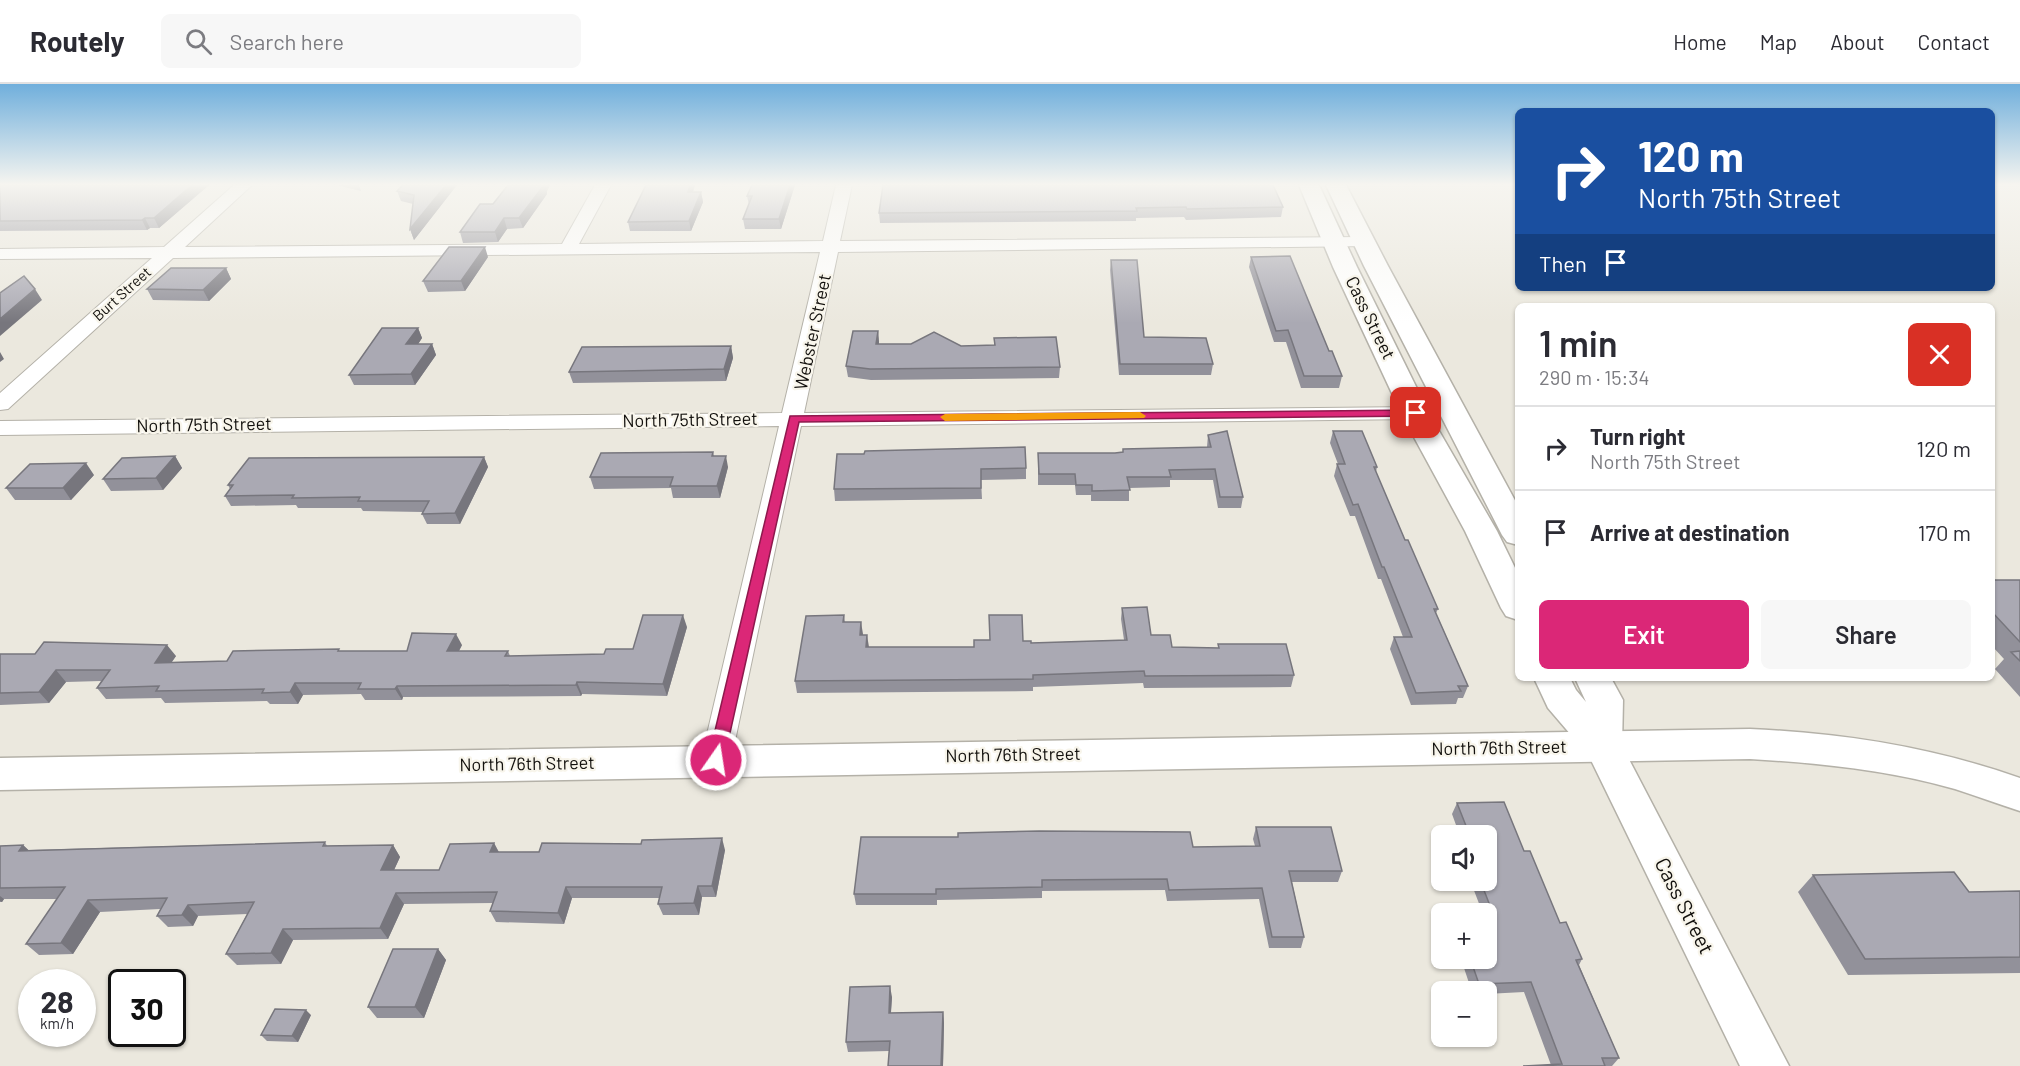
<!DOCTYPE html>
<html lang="en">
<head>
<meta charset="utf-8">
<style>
  body { margin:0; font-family:Barlow,sans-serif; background:#f7f7f7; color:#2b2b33; height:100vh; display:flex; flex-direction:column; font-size:22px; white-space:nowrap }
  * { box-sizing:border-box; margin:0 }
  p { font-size:20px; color:#7c7c81 }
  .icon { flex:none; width:33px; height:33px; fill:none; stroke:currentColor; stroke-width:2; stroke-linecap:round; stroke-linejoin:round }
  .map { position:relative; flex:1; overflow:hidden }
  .drawer { position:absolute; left:1515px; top:219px; width:480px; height:378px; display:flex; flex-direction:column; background:#fff; border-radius:9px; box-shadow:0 2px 4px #0004 }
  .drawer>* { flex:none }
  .guide { position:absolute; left:1515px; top:24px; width:480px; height:183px; border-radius:9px; box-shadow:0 2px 4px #0004; background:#1a4fa0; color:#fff; overflow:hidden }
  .fabs { position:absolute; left:1431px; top:741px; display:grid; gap:12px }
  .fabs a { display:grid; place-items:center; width:66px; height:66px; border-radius:9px; background:#fff; box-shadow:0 2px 4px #0004; font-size:30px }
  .speed { position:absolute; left:18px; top:885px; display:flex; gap:12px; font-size:30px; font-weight:700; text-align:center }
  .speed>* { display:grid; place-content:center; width:78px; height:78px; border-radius:50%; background:#fff; box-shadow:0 2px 4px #0004; line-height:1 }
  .speed small { font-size:15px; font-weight:400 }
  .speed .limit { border:3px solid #111; border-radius:9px; background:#fff; color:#111 }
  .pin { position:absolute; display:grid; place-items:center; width:51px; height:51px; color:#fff; margin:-26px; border-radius:12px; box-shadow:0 3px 9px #0006 }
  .me { position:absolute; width:66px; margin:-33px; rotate:13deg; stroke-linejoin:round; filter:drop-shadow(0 0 4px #0008) }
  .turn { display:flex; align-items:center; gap:21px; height:126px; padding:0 24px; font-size:27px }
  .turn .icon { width:78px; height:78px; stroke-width:2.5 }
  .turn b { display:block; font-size:42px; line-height:51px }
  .then { display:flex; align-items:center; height:57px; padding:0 24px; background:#0003; gap:12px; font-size:22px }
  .round { display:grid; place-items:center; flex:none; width:63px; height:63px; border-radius:9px; background:#f7f7f7 }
  .headline { display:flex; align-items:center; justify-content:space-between; height:102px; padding:0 24px }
  h1 { font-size:36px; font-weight:600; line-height:45px }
  .cta { display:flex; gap:12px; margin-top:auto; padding:12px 24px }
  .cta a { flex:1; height:69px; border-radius:9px; background:#db2777; color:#fff; font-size:24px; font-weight:600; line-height:69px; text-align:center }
  .cta a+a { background:#f7f7f7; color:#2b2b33 }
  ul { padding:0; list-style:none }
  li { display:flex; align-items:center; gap:18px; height:84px; padding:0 24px; border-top:2px solid #e1e1e2 }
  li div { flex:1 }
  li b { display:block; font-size:22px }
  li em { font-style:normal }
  header { display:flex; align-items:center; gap:36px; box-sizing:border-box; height:84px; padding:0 30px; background:#fff; border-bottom:2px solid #e1e1e2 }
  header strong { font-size:28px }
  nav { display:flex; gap:33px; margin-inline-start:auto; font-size:21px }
  .search { width:420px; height:54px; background:#f7f7f7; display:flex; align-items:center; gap:15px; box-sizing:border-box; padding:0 21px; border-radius:9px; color:#7c7c81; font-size:22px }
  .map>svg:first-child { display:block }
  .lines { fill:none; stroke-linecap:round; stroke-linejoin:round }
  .minor-casing { stroke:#b4b1a8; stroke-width:2 }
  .tertiary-casing { stroke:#b4b1a8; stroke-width:3 }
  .secondary-casing { stroke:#b4b1a8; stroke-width:3 }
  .minor { fill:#fff; fill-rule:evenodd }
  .tertiary { fill:#fff; fill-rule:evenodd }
  .secondary { fill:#fff; fill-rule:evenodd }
  .wall { fill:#92919a }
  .shaded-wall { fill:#77767d }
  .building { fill:#aaa9b3; stroke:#77767d; stroke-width:1.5 }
  .route { fill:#db2777; stroke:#8e194d; stroke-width:1.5 }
  .slow { fill:#f59e0b }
  .labels { text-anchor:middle; stroke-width:4.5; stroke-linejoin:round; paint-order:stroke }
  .far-street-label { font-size:15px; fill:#12100d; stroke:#f8f5eb }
  .street-label { font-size:18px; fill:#12100d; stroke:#f8f5eb }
  .near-street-label { font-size:21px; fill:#12100d; stroke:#f8f5eb }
</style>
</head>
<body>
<header>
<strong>Routely</strong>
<div class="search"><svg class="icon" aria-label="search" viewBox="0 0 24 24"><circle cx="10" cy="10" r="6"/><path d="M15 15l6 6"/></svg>Search here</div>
<nav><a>Home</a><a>Map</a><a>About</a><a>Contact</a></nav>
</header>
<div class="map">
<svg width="2020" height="982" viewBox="0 0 2020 982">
  <rect width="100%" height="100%" fill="#ebe8de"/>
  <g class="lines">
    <defs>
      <path id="minor" d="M234,101h18l-67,62 377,-3 33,-59h16l-32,59 244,-3 13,-56h16l-12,56 524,-4 6,1 3,4 -3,4 -532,6 -34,161 612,-6 8,1 3,5 -3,5 -8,1 -615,7 -70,334 -4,8 -11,4 -11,-4 -4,-8 78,-334 -779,9v-14l782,-8 38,-161 -647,6 -165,151 -8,1v-17l152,-135 -152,1v-10l164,-2z"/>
      <path id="tertiary" d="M1750,645c93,4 182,18 270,49v33c-22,-7 -43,-15 -65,-22 -67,-19 -136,-26 -205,-30l-1750,31v-32z"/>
      <path id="secondary" d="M1299,101h20l38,82 74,150 66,114 21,43v46l-12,-4 -5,-8 -36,-77 -62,-114 -70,-150z
        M1326,101h20l42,81 130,240v39l-11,-3 -5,-7 -138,-269z
        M1534,594h36l6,12 10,12 -11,-24h36l12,22 -1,46 167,320h-49l-151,-310 -41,-48z"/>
    </defs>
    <!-- minor casing -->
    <use href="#minor" class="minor-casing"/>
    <!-- tertiary casing -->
    <use href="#tertiary" class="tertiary-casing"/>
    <!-- secondary casing -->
    <use href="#secondary" class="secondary-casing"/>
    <!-- minor -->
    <use href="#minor" class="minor"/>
    <!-- tertiary -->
    <use href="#tertiary" class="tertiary"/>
    <!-- secondary -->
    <use href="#secondary" class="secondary"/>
  </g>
  <!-- wall -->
  <path class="wall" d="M0,101h209l-50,43h-9l-3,2 -147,1z
    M336,101h23l2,6z
    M457,101l-43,55 -4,-11 3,-25 -12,-3 -4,-10z
    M508,101h42l-3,6v3l-24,34 -16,1 -9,13 -35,1 -3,-11 33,-28z
    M646,101h49l-2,7h8l2,10 -12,29h-61l-2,-9z
    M752,101h43l-14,44h-36l-2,-10 6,-14 -2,-9z
    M883,101l400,22 -2,10 -95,3 -2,-3 -48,1v3l-256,2 -1,-10z
    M488,173l-23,34 -37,1 -5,-11z
    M1251,173l78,94 13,25 -3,12h-38l-15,-46h-12l-25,-75z
    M1111,176l33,77 69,27 -2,11h-92l-9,-105z
    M226,184l5,11 -22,22 -56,-1 -6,-11z
    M418,244l4,10 -4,6h14l4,11 -21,30h-61l-5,-10z
    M878,247l1,13 82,2 33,-1v-7l66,29 -1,11 -188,2 -23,-3 -2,-11z
    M731,262l2,12 -7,23 -153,2 -4,-11z
    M1333,347l44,36 -1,5 29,68 33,69 -2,4 32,73 -5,12h-5l-2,6 -45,1 -21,-56 4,-12h9l-22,-58h-3l-23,-63h-5l-16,-40 3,-12h1l-8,-21z
    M1208,351l35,62 -2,11h-23l-5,-28h-43v7l-41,1v13h-38v-6h-15l-1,-10h-37v-32h77l92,-6z
    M713,368l1,4 14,11 -8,31h-47l-2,-10 -77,1 -4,-12z
    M837,370l189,14v11l-45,1 1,19 -147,2 -1,-12z
    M175,372l7,12 -19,22 -52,1 -8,-12z
    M484,373l4,10 -28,57h-33l-5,-10 1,-2 -60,-1 -2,-3h-63l-2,-3 -65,1 -6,-10 5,-7 -2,-4z
    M94,391l-23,25h-56l-9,-12z
    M1992,496h28v117l-25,-28 9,-10 -12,-13z
    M1122,524l29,27 21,12 46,1v-4l76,31 -3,12 -147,1 -1,-5 -110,4v4l-236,2 -2,-12 49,-66 1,7 18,13 5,12h106l49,-6 8,2 93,-3 -3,-21z
    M687,543l-20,69 -85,-2 -1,2 -178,1 -1,3h-37l-4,-6 -58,1 -5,9h-28l-3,-3 -102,2 -4,-5 -55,1 -9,-11 4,-7 -35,1 -17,21 -49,2v-51l176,2 -4,6 55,-1 113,-10h67l55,-6 -3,6h49l2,5 94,-2 29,-5z
    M1457,719l67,48 36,72 22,36 -3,6 40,93 -7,8h-89l28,-1 -27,-73 -38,2v-2h-14l-8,-24 5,-10h17v-44h-3l-13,-34h16v-44h-26l-8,-22z
    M1256,743l86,44 -4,11h-46l12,55 -3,11h-32l-10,-49 -92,2 -2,-11 -123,1v7l-105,2v5h-81l-2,-11 339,-47 62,-1 -2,-7z
    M325,758l2,4 66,-1 7,12 -6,13h45l55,-27 5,9 226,-2 -9,47h-14l-3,18h-36l-5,-11 2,-6h-88l-8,26 -68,-2 -6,-11 3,-8 -89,1 -16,35 -95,1 -12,24 -44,1 -11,-11 21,-40 -49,2 -5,10 -25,1 -11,-11 3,-7 -60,3 -27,42 -34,1 -13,-11 31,-45h-53l-2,3h-2v-56l23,-1 5,5z
    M1813,791l156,17 51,-1v82l-172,2 -50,-83z
    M438,865l8,11 -22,58h-47l-9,-11z
    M892,913l-1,16 52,-1 1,11 -1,43h-55l1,-15 -41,1 -2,-10z
    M311,931l-13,27 -31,-1 -6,-6z"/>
  <!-- shaded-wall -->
  <path class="shaded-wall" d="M192,101h17l-50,43 -5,-10z
    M446,101h11l-43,55 -4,-11z
    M543,101h7l-3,6v3l-24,34 -4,-10z
    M690,101h5l-5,17 -2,-10z
    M790,101h5l-14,44 -2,-10z
    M701,108l2,10 -12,29 -2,-10z
    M145,134l5,10 -3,2 -5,-10z
    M504,134l3,11 -9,13 -3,-10z
    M485,163l3,10 -23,34 -4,-10z
    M226,184l5,11 -22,22 -6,-11z
    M35,205l7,11 -42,36v-17z
    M418,244l4,10 -11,17 -5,-11z
    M878,247l1,11 -2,14 -1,-12z
    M432,260l4,11 -21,30 -4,-11z
    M731,262l2,12 -7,23 -2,-12z
    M0,268l4,7 -4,3z
    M175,372l7,12 -19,22 -7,-12z
    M726,372l2,11 -8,31 -3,-12z
    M484,373l4,10 -28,57 -5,-11z
    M86,379l8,12 -23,25 -8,-12z
    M683,531l4,12 -20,69 -4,-12z
    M861,538l2,12 -2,13 -1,-12z
    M456,550l6,11 -9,17 -6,-11z
    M867,551l2,12 -2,12 -1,-12z
    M167,561l9,11 -13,18 -8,-11z
    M56,586l10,12 -17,21 -10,-11z
    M577,598l5,12 -1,2 -5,-11z
    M295,599l8,12 -5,9 -8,-12z
    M397,602l6,11 -1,3 -7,-11z
    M722,754l3,12 -9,47 -4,-11z
    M494,759l6,12 -10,-3z
    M23,761l12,11 -16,-5z
    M393,761l7,12 -11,24 -8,-11z
    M698,802l4,11 -3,18 -5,-12z
    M566,803l6,11 -8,26 -6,-11z
    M396,809l8,11 -16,35 -8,-11z
    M0,812l4,3 -2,3 -2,-1z
    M88,816l12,12 -27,42 -12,-11z
    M188,821l10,11 -5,10 -11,-11z
    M283,845l10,11 -12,24 -10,-11z
    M438,865l8,11 -22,58 -9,-11z
    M890,902l2,11 -2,27 -1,-11z
    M306,926l5,5 -13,27 -6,-6z
    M943,928l1,11 -1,43h-2z"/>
  <!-- building -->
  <path class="building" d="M0,101h192l-38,33h-9l-3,2 -142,1z
    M403,101h43l-36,44 4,-34 -17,-4z
    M508,101h36l-25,33h-15l-9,14h-35l20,-28h13z
    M646,101h44l-2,7h13l-12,29 -61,1z
    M752,101h38l-11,34h-36l9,-23h-5z
    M883,101h390l10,22 -96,2 -1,-2 -50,1 1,3 -258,2z
    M449,163h36l-24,34h-38z
    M1290,172l39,95h3l10,25h-38l-16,-46 -12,1 -25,-74z
    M1111,176h26l7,77 62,1 7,26h-93z
    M171,184h55l-23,22 -56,-1z
    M24,192l11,13 -35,30v-26z
    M382,244h36l-12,16h26l-21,30 -62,1z
    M853,247h25l-2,13h35l23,-12 27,14 34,-1 -1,-7 62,-1 4,30 -190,2 -24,-3z
    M731,262l-7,23 -155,3 13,-25z
    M1227,347l16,66h-23l-5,-28 -46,1 2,7h-44l3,13 -38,1v-6h-16l-1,-11h-36l-1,-21h77l8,-1v-3l88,-2 -3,-12z
    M1333,347h29l15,36h-3l31,73h3l30,69h-4l34,77h-10l3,5 -45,2 -22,-56h18l-28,-70h-2l-24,-63 -5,1 -16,-41h8z
    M1025,363l1,21 -45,1v19l-147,1 3,-35h27l1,-3z
    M713,368l-1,4h14l-9,30h-47l3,-9h-83l11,-24z
    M175,372l-19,22 -53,1 19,-21z
    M484,373l-29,56 -33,1 7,-13h-71l2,-4 -68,1 2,-3 -69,1 8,-11h-5l21,-27z
    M86,379l-23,25h-57l24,-24z
    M1992,496h28v62l-28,-30z
    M1147,523l4,28h19l2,12 47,1 -1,-4h68l8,31 -149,1 -1,-5 -111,4v4l-238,2 11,-65 38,-1 -1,7h18l-1,13h7l-1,12h108v-7h16l-1,-25h33l1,26h8v2l96,-3 -5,-32z
    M643,531h40l-20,69 -86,-2 -1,3 -179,1 -2,3h-37l3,-6h-66l-5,9 -28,1 2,-4 -108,2 3,-5 -62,2 13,-18h-54l-17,22 -39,1v-39h35l9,-12 123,3 -12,18 72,-2 6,-10 106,-2 -1,2h69l5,-18 44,1 -9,17h61l-3,5 99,-2 2,-5h27z
    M2020,567v10l-9,-9z
    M1504,718l20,49h6l30,72 6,-1 16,37 -6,1 43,98h-17l3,8h-82l39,-2 -31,-82 -52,2 -9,-26h16v-1l8,-1 -8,-20v-20h8l-14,-36h6v-44h-16l-13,-33z
    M1256,743h75l11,44h-53l15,66h-32l-10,-49 -93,2 -2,-11 -125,1v7l-106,2v5h-82l7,-57h97v-4l81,-2 151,1 3,15 67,-1z
    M722,754l-10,48h-14l-4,17 -36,1 4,-17h-96l-8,26 -68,-2 7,-19 -101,1 -16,35 -97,1 -12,24 -45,1 28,-52 -66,3 -6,10 -25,1 10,-18 -79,2 -27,43 -35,1 39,-57 -65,1v-42l23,-1 -4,6 306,-9 -2,4 70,-1 -12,25h58l11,-26 44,-1 -4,9h49l3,-9 99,1 1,-4z
    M1954,788l15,20 51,-1v66l-155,2 -52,-84z
    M393,865h45l-23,58h-47z
    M890,902l-1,27 54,-1 -2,54h-53l2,-25 -44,1 4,-55z
    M275,925l31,1 -14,26 -31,-1z"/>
  <!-- sky -->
  <linearGradient id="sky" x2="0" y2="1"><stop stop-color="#70afdc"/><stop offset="0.42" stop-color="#f6f5f0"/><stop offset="1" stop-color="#f6f5f0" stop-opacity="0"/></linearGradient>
  <rect width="2020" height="239" fill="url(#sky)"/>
  <!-- route -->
  <path class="route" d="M1416,326l5,3 -1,3 -621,6 -75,338 -2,5 -6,1 -5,-1 -3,-5 82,-344z"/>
  <!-- slow -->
  <path class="slow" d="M1140,328l6,4 -2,2 -199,3 -5,-4 5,-3z"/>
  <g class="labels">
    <!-- far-street labels -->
    <g class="far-street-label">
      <text transform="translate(122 210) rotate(-42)" y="5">Burt Street</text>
    </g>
    <!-- street labels -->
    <g class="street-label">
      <text transform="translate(1370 234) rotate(64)" y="6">Cass Street</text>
      <text transform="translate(813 248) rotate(-78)" y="6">Webster Street</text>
      <text transform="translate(690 336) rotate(-1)" y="6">North 75th Street</text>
      <text transform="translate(204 341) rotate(-1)" y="6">North 75th Street</text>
      <text transform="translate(1499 664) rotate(-1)" y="6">North 76th Street</text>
      <text transform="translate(1013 671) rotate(-1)" y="6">North 76th Street</text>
      <text transform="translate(527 680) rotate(-1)" y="6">North 76th Street</text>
    </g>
    <!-- near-street labels -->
    <g class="near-street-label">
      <text transform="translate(1684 822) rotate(63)" y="7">Cass Street</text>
    </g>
  </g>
</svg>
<div class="fabs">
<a><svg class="icon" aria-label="sound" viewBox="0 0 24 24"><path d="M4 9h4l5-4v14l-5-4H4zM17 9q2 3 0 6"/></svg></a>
<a>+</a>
<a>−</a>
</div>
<div class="speed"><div>28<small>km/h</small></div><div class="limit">30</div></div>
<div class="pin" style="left:1416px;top:329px;background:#d93025"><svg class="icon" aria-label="arrive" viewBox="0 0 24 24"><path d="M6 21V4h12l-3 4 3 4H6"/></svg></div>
<svg class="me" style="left:716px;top:676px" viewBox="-20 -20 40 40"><circle r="17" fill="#db2777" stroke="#fff" stroke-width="3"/><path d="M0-11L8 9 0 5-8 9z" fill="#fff"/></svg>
<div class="guide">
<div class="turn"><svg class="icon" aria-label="right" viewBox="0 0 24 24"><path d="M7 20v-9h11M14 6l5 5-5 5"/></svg><div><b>120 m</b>North 75th Street</div></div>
<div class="then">Then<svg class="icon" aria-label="arrive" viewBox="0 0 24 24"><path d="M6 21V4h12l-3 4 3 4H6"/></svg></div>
</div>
<section class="drawer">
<div class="headline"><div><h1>1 min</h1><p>290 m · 15:34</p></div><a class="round" style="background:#d93025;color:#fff"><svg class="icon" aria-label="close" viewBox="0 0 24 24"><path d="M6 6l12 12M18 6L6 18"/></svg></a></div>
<ul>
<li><svg class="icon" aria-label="right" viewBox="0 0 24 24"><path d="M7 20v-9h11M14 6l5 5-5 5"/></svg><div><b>Turn right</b><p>North 75th Street</p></div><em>120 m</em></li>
<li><svg class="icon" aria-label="arrive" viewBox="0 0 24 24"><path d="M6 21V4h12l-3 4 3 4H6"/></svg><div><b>Arrive at destination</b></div><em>170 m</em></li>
</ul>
<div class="cta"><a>Exit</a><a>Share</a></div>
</section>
</div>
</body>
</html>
